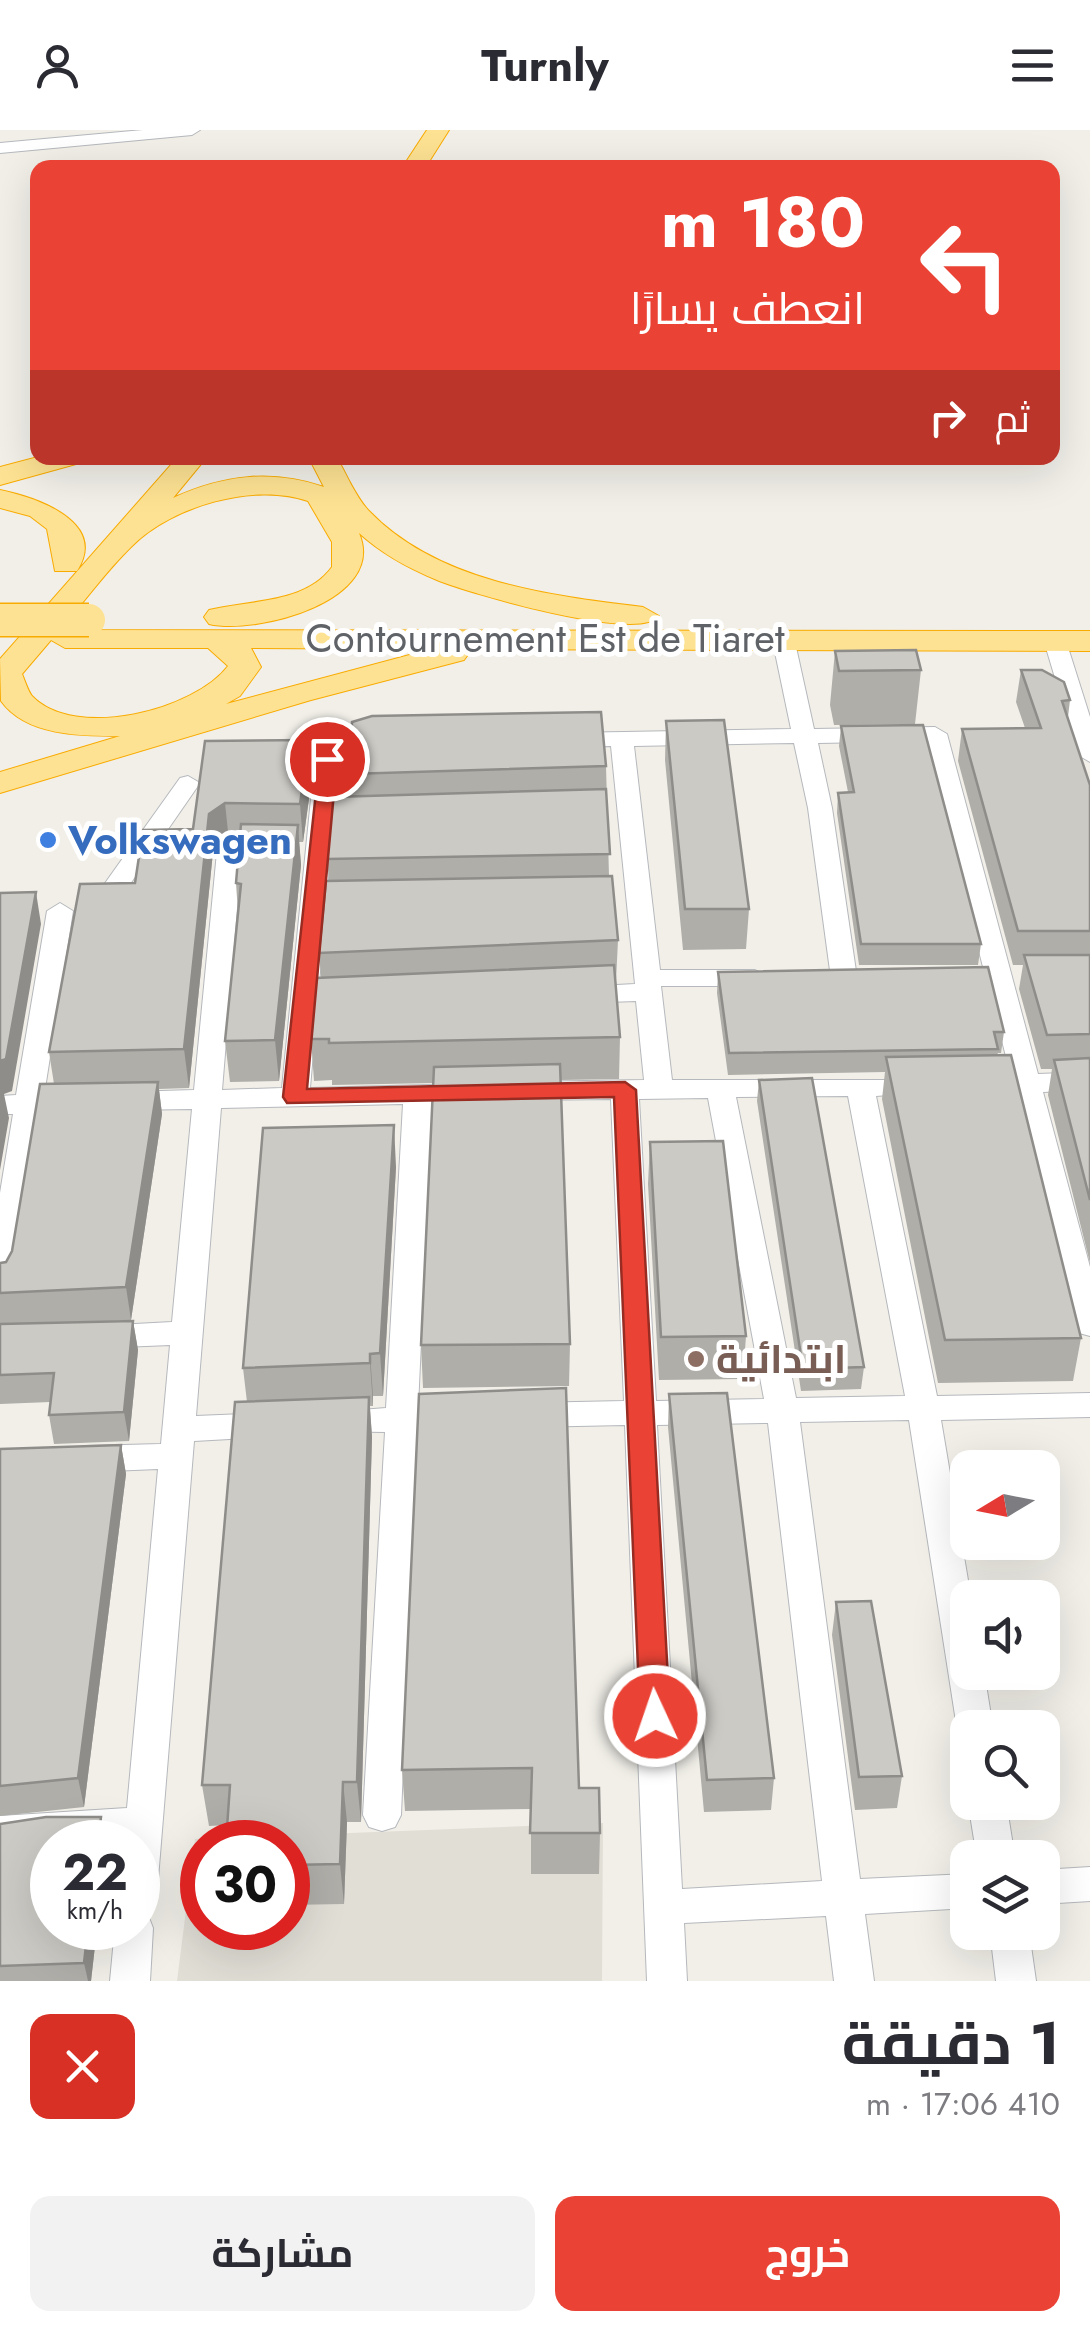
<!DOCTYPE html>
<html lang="ar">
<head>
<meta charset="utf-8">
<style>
  body { margin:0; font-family:Jost,Cairo,sans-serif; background:#f2f2f3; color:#2b2b33; direction:rtl; height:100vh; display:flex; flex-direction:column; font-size:38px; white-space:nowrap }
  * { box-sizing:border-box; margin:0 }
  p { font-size:32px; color:#7c7c81 }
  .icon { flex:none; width:55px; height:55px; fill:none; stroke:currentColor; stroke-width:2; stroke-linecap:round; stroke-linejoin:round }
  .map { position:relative; height:1851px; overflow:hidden; direction:ltr }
  .side { display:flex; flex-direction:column; background:#fff; flex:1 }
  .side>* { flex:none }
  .guide { position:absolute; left:30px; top:30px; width:1030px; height:305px; border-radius:20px; box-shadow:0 10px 40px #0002; direction:rtl; background:#ea4335; color:#fff; overflow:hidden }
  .needle { width:65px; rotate:260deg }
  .controls { position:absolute; left:950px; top:1320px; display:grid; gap:20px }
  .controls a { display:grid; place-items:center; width:110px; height:110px; border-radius:20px; background:#fff; box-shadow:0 10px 40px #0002; font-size:50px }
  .speed { position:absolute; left:30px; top:1690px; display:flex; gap:20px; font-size:50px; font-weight:700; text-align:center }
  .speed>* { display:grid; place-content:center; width:130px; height:130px; border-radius:50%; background:#fff; box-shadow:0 10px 40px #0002; line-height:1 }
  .speed small { font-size:25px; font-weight:400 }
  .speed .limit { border:15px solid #d22; background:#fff; color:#111 }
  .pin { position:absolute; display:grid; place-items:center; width:85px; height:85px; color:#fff; margin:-42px; border:5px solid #fff; border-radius:50%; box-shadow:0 2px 10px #0007 }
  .me { position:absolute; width:110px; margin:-55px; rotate:357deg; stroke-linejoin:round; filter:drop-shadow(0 0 8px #0008) }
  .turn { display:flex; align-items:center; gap:35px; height:210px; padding:0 30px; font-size:45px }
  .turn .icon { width:130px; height:130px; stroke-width:2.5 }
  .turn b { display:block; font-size:70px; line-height:85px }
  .then { display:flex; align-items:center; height:95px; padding:0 30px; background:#0003; gap:20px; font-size:38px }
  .round { display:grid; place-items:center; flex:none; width:105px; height:105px; border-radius:20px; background:#f2f2f3 }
  .summary { display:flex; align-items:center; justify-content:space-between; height:170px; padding:0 30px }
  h1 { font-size:60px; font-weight:700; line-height:75px }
  .button { display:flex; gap:20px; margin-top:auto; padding:20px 30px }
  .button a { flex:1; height:115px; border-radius:20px; background:#ea4335; color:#fff; font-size:40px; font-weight:700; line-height:115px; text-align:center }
  .button a+a { background:#f2f2f3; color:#2b2b33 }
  header { display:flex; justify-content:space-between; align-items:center; height:130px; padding:0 30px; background:#fff; font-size:45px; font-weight:700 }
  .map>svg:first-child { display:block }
  .education { fill:#e1ded6; fill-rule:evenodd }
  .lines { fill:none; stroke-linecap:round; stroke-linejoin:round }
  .minor-casing { stroke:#b5b8bc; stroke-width:2 }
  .highway-casing { stroke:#f9ab00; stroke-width:2 }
  .minor { fill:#fff; fill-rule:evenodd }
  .highway { fill:#fde293; fill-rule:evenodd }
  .highway-bridge-casing { stroke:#f9ab00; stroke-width:35; stroke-linecap:butt }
  .highway-bridge { stroke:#fde293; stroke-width:32 }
  .wall { fill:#afaea9 }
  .shaded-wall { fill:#8f8d8a }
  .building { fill:#cccac5; stroke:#8f8d8a; stroke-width:2.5 }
  .route { fill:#ea4335; stroke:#982c22; stroke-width:2.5 }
  .shop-dot { fill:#3f7fe0; stroke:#fff; stroke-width:4 }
  .education-dot { fill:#8d6e63; stroke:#fff; stroke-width:4 }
  .labels { text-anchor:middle; stroke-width:10; stroke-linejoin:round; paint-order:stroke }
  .street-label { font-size:40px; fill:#5f6368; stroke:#fff }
  .shop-label { font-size:40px; font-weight:bold; fill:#366cbe; stroke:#fff; text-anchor:start }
  .education-label { font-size:40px; font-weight:bold; fill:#785e54; stroke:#fff; text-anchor:start }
</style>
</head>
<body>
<header><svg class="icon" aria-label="menu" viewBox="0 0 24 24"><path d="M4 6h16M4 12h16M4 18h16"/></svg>Turnly<svg class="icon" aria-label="person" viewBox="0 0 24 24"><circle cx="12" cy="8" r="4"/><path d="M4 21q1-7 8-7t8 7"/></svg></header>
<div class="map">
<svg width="1090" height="1851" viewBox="0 0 1090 1851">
  <rect width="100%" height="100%" fill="#f1efe8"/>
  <!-- education -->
  <path class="education" d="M603,1693l-1,158h-425l18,-142zM202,1712h86v86h-86z"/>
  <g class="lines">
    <defs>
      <path id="minor" d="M143,0h57l-8,5 -192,18v-10z
        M783,501l11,7 20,91 121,-2 12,7 91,340 52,-2v18l-47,2 47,175v69l-11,-3 -5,-8 -59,-231 -19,-3 -4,-6 4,-6 15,-3 -86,-335 -107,2 14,65 25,170 -13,8 -13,-8 -23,-170 -14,-65 -160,3 26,224h95l13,8 -13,8h-94l11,94h256l4,6 -4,6 -52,4 61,300 153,-3v24l-149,3 30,178h-3v74h16l9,56h-25v13l-11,-13 -48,-308 -109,2 60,457 108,-5v34l-103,6 9,67h-40l-8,-65 -142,7 3,58h-40l-22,-556 -96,2 -11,-3 -5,-9 5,-9 11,-3 95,-2 -13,-302 -85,1 -14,-9 14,-9 118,-2 -8,-79 -56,2 -13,-8 13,-8 55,-3 -24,-238 -43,1 -12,-7 12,-7 223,-4 -19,-91zM848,966l57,300 -109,2 -60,-301zM708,968l56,301 -108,2 -17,-302zM768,1293l54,458 -140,8 -25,-464z
        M1055,504l11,7 24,76v45l-12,-7 -34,-114z
        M385,607l12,7 -4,5 -55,14 -28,325 158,-4 14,9 -14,9 -36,1 -14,304 44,2 5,9 -5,9 -45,4 -16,384 -6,12 -13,4 -13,-4 -6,-12 22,-383 -62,-1 -5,-9 5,-9 63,-5 17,-304 -182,4 -25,308 70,-3 11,3 5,9 -5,9 -11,3 -72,4 -37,450 -5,12 -14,5v-66h-86l-52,8v-34l127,-8 31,-339 -72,3 -12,-4 -4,-9 4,-9 12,-4 75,-2 9,-99 -72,3 -11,-3 -5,-8 5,-8 11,-3 74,-4 20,-213 -66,1 -14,-9 14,-9 68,-2 23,-238c12,-13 57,-12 69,1l-12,7h-33l-19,230 60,-2 33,-329 4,-5z
        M188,646l12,7 -90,130h-25l-4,-5 4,-5 8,-3 87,-122z
        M60,773l13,8 -29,184 29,-1 14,9 -14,9 -31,1 -27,171 -4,8 -11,3v-102l13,-79h-13v-18l16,-1 31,-184z
        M968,1672h38l9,56h-38z
        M1090,1737v34l-48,3v-34z
        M138,1782l10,3 5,13 -3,53h-40l5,-53h23z
        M990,1802h39l7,49h-40z"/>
      <path id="highway" d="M427,0h22l-24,38h-23z
        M38,327l42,1 -4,6 -76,21v-18z
        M177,328h29l-33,40c50,-23 99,-29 151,-11l-15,-29h28c10,17 18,38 32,53 68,71 181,85 274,96l16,9c-19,27 -191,-23 -222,-36 -29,-12 -55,-26 -78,-47 29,68 -103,102 -150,91l-5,-7 5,-7c40,-10 96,-6 123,-43v-25l-24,-41c-53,-19 -136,5 -176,45 -26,25 -48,56 -72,84l1030,1v20l-624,-2 3,4 -5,7 -153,40 -311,93v-21l120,-36c-39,0 -94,0 -119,-35l-1,-42zM51,510l14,8h143l20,18c-33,44 -153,75 -196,30 -4,-5 -7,-15 -10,-22zM251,518l181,1 -206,55 14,-8 21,-29z
        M0,360c34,7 109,31 77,81h-22l-8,-42 -17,-13 -30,-8z"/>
    </defs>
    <!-- minor casing -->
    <use href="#minor" class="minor-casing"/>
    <!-- highway casing -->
    <use href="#highway" class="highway-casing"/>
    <!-- minor -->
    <use href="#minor" class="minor"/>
    <!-- highway -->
    <use href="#highway" class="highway"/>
    <defs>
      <path id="highway-bridge" d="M0,490h89"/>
    </defs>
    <!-- highway-bridge casing -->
    <use href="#highway-bridge" class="highway-bridge-casing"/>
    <!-- highway-bridge -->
    <use href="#highway-bridge" class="highway-bridge"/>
  </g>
  <!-- wall -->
  <path class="wall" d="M835,521l86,19 -6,54 -81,1 -4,-20z
    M1021,540l49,30 -2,17 22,68v478l-42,-168 4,-26h-11l-22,-80 4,-24h-10l-55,-204 4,-32 63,-1 -9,-26z
    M666,591l83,188 -3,40 -63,1 -18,-190z
    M841,596l140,218 -3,21h-119l-22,-152 1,-20 10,-1 -9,-46z
    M309,610l3,37 -9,65h-4l2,23 -22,216 -49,1 -5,-41 13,-128 -2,-30 3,-42h-10l-16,11 -24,236 -30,1 3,25 -31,206 -41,2 43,-1 5,29 -9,91 -75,3 -5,-29 1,-13 -50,2v-141l6,-1 6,-11 42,-167 -5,-32 86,-169 58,-54 12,-88z
    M606,636l3,110 9,64 -2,41 4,56 -1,42 -58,1 9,264 -1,42 -146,2 -2,-43 12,-262 -101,2v-5l-18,1 -3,-42 10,-62 -2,-24 10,-72 -2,-22 24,-62 -1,-23z
    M718,842l286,60 -3,21h-3l-1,2 84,283 -8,43 -135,2 -56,-284 3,-27 -157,3 -11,-82z
    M759,950l105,287 -3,22 -60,2 -44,-290z
    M650,1012l96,194 -3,43 -84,1 -11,-196z
    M396,1037l-13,229h-10v10h-3l2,31 -11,385h-14l-3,82 -56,1v-63l-61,-17 -18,1 -7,-41 45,-383 -4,-34z
    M419,1264l160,394 21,45 -1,41h-68v-65l-126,2 -3,-41z
    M669,1264l105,384 -3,32 -67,2 -36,-385z
    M121,1315l5,29 -42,333 -84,9v-367z
    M836,1472l66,174 -5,32 -42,2 -23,-175z
    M0,1694l97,104 -6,53h-91z"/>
  <!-- shaded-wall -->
  <path class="shaded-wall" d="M309,610l3,37 -9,65 -3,-38z
    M225,673l4,38 -16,11 -24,236 -5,-39 25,-235z
    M298,695l3,40 -22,216 -4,-41z
    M36,762l5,32 -29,167 -8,3 5,24 -9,52v-109z
    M158,952l4,32 -31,206 -5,-33z
    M394,995l2,42 -13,229 -3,-43z
    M133,1191l5,29 -9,91 -5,-29z
    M370,1224l3,42v10l-3,-43z
    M369,1267l3,40 -11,385 -4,-40z
    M121,1315l5,29 -42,333 -6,-29z
    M343,1652l4,40 -3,82 -4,-40z
    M101,1687l5,25h-8z
    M88,1798h9l-6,53h-3l-4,-18z"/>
  <!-- building -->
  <path class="building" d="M916,520l5,20 -82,1 -4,-20z
    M1021,540h21l22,12 6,18 -8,1 28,84v146h-72l-56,-202 79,-1z
    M601,582l5,54 -256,8 2,-52 20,-6z
    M724,590l25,189h-64l-19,-188z
    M923,595l58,219h-120l-23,-151 16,-1 -13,-66z
    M309,610l-9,64 -75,-1 -16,11 -25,235 -135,3 31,-168 55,-1 8,-53 50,-1 12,-88z
    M606,659l4,65 -283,5 6,-62z
    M241,694l57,1 -23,215 -50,1 16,-157 -5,-1z
    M612,746l6,64 -299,13 7,-72z
    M36,762l-30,167 -6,2v-168z
    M1024,825h66v79l-43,1z
    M614,835l6,72 -291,6v-4h-18l5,-61z
    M988,837l16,65h-10l4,17 -269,4 -11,-81z
    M1011,925l70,283 -136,2 -59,-283z
    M1090,928v142l-36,-140z
    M560,934l10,280 -149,1 13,-278z
    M812,948l52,289 -61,2 -44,-289z
    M158,952l-32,205 -126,6v-30l6,-1 6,-11 28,-167z
    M394,995l-14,228 -10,1v9l-127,5 20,-240z
    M723,1011l23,195 -85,1 -11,-195z
    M133,1191l-9,91 -75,3 5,-42 -54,2v-51z
    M566,1258l13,400h20l1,45h-70l2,-65 -130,2 17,-376z
    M727,1263l47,385 -67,2 -38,-386z
    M369,1267l-12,385h-14l-3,82 -52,1v-23h-62l4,-57h-28l33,-383z
    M121,1315l-43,333 -78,8v-337z
    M871,1471l31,175 -43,1 -23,-175z
    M46,1687h55l-3,25h-46v86h36l-4,35 -84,3v-142z"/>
  <!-- route -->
  <path class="route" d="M320,625l17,4 -30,330 318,-7 11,8 34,626 -4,9 -11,4 -10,-4 -5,-9 -26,-619 -327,6 -4,-6z"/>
  <!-- markers -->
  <circle class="shop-dot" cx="48" cy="710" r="10"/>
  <circle class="education-dot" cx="696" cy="1229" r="10"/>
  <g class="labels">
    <!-- street labels -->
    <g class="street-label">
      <text x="545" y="522">Contournement Est de Tiaret</text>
    </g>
    <!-- shop labels -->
    <g class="shop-label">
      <text x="68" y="724">Volkswagen</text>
    </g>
    <!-- education labels -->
    <g class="education-label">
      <text x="716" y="1243">ابتدائية</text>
    </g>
  </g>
</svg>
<div class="controls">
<a><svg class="needle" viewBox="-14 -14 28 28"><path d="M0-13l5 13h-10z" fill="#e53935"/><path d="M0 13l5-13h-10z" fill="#7c7c81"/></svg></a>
<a><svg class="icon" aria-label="sound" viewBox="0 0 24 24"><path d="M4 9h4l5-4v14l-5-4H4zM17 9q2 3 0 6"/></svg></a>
<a><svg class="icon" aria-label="search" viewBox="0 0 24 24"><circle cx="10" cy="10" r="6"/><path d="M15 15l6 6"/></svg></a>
<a><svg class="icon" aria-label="layers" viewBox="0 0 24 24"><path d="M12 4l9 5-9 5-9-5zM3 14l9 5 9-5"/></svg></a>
</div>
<div class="speed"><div>22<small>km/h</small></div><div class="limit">30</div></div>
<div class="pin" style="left:327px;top:629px;background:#d93025"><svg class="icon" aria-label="arrive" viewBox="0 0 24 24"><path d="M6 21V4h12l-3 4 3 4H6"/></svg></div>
<svg class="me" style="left:655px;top:1586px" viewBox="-20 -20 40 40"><circle r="17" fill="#ea4335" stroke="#fff" stroke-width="3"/><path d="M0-11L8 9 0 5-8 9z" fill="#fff"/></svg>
<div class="guide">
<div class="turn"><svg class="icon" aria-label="left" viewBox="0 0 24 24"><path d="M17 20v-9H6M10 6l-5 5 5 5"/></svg><div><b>180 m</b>انعطف يسارًا</div></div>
<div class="then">ثم<svg class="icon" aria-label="right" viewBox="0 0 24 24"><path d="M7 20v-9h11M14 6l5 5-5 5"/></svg></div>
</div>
</div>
<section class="side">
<div class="summary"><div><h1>1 دقيقة</h1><p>410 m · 17:06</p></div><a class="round" style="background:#d93025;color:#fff"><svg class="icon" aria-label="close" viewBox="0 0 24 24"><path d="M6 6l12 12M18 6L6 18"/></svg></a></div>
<div class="button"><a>خروج</a><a>مشاركة</a></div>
</section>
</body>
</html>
